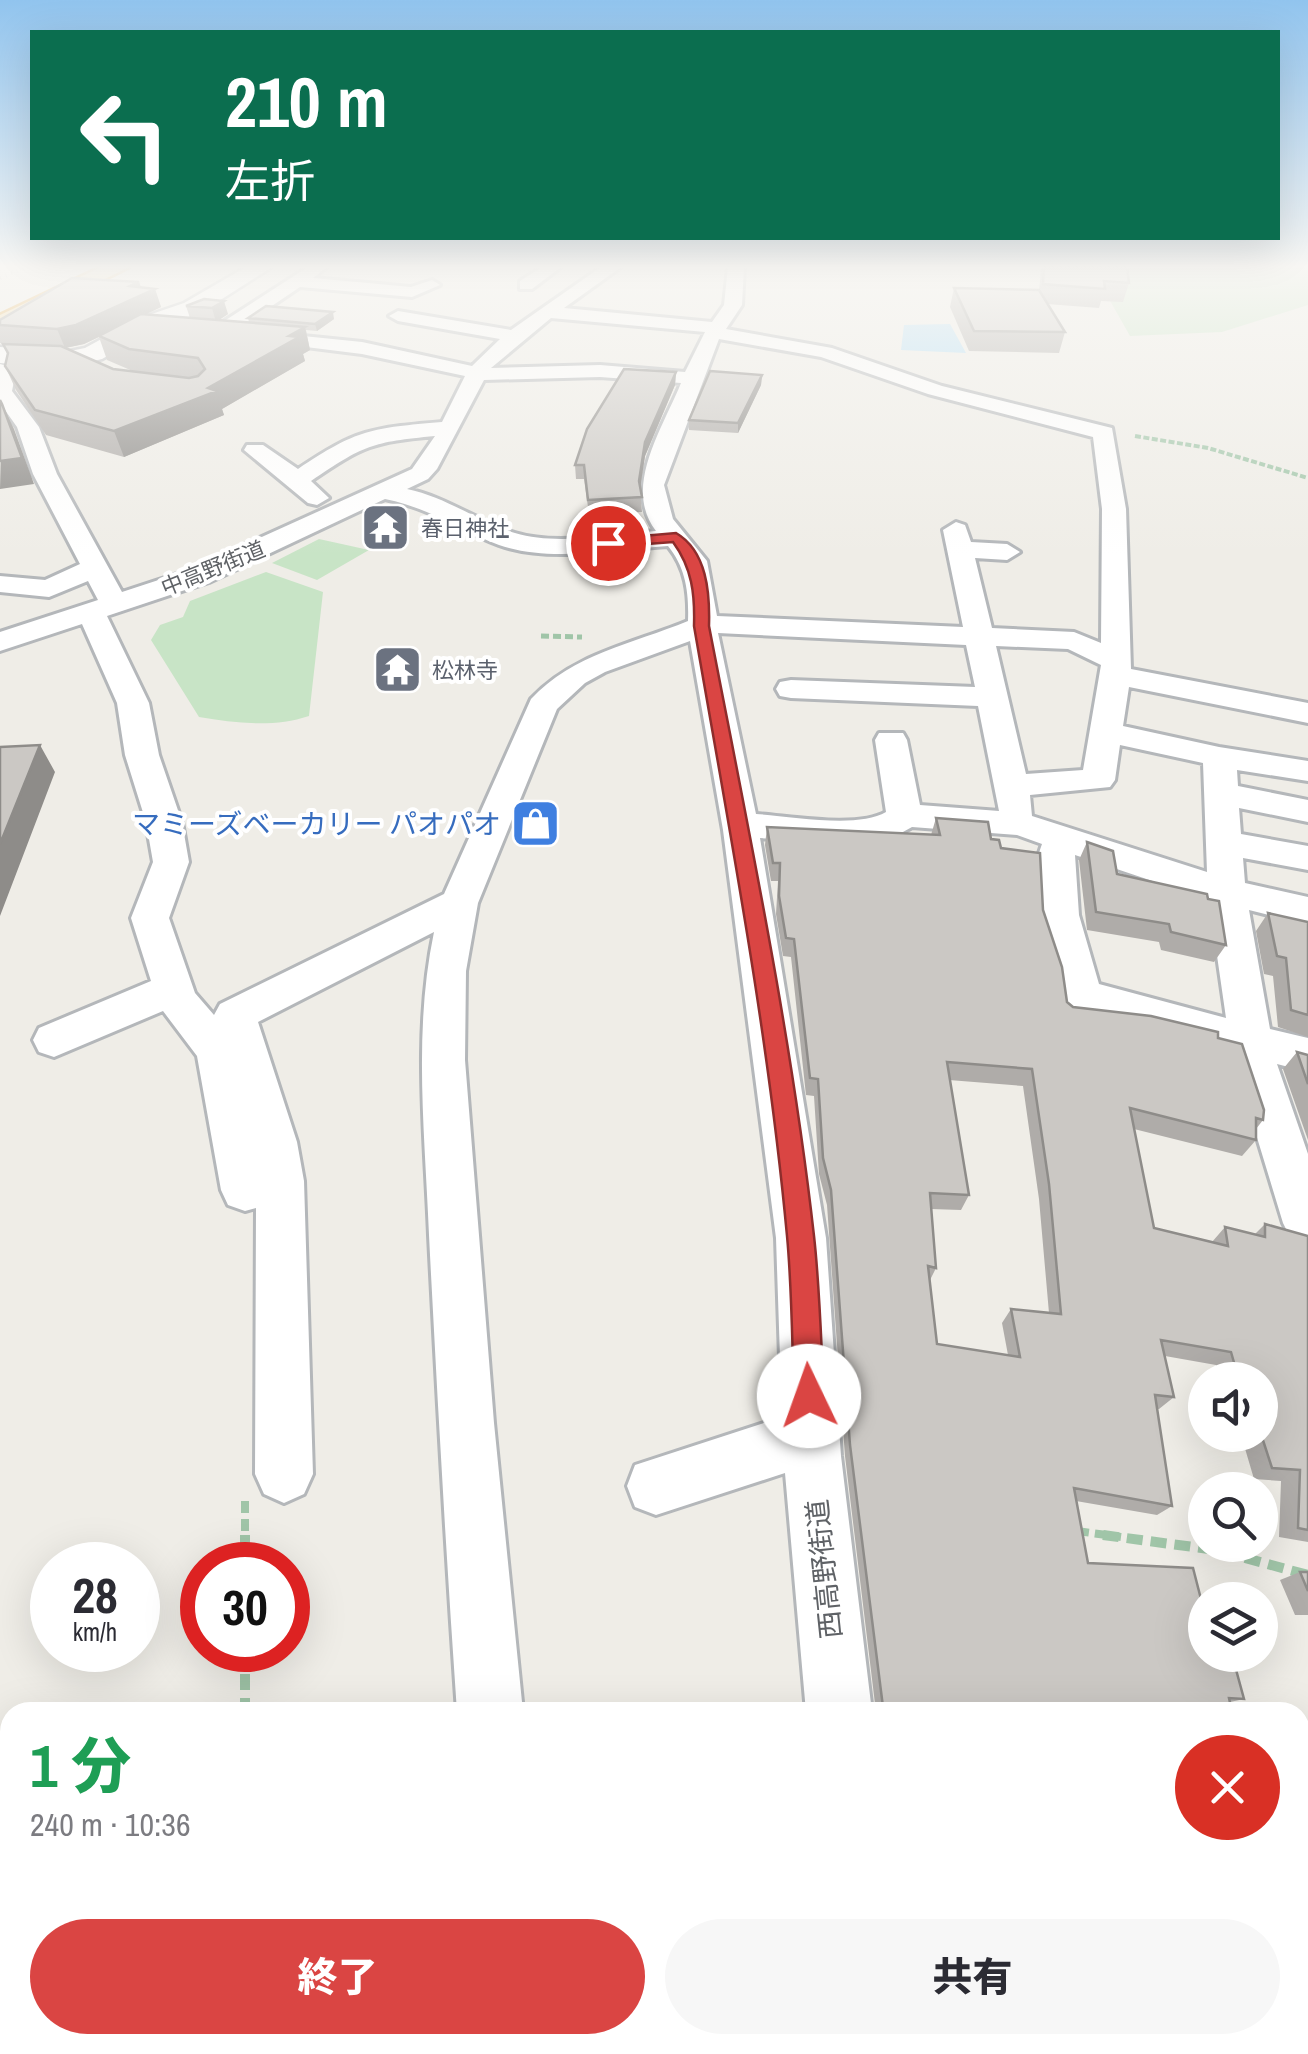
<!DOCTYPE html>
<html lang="ja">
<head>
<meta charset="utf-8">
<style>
  body { margin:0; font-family:"Archivo Narrow","Noto Sans JP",sans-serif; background:#f7f7f7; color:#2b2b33; height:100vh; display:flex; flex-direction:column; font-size:38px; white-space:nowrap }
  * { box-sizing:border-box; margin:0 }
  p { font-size:32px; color:#7c7c81 }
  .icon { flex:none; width:55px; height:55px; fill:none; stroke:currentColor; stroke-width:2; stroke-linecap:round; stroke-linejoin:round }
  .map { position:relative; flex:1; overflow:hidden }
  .details { position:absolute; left:0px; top:1702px; width:1310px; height:352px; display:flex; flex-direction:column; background:#fff; border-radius:30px 30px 0 0; box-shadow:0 10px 40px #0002 }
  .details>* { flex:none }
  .hud { position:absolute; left:30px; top:30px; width:1250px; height:210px; border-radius:0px; box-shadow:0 10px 40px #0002; background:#0b6e4f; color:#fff; overflow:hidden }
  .buttons { position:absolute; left:1188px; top:1362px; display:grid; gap:20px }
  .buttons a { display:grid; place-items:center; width:90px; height:90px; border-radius:50%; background:#fff; box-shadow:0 10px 40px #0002; font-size:50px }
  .speed { position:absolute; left:30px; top:1542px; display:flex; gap:20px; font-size:50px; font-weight:700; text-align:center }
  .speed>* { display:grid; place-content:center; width:130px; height:130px; border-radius:50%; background:#fff; box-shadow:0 10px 40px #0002; line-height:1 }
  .speed small { font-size:25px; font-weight:400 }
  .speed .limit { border:15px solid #d22; background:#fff; color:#111 }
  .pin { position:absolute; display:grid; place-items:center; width:85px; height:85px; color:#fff; margin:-42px; border:5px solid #fff; border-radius:50%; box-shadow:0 2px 10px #0007 }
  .me { position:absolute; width:110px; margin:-55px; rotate:357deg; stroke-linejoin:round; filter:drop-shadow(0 0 8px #0008) }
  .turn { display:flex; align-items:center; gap:35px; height:210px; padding:0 30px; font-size:45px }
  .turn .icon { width:130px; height:130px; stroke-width:2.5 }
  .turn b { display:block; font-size:70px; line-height:85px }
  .round { display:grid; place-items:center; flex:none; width:105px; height:105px; border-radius:52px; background:#f7f7f7 }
  .headline { display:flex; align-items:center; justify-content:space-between; height:170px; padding:0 30px }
  h1 { font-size:60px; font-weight:800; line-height:75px; color:#1e9e55 }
  .cta { display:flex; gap:20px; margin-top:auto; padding:20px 30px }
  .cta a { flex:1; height:115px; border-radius:60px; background:#da4543; color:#fff; font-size:40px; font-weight:800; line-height:115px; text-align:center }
  .cta a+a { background:#f7f7f7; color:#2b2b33 }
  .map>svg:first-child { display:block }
  .green { fill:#c8e4c6 }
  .water { fill:#afddf7 }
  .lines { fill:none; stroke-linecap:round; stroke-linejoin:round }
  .street-casing { stroke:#b4b7ba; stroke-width:6 }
  .secondary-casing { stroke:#b3b6ba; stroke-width:5 }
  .highway-casing { stroke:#e19416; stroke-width:5 }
  .path-far3 { stroke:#a0c5a8; stroke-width:4; stroke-dasharray:6 2.5; stroke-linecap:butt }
  .path-far2 { stroke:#a0c5a8; stroke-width:5; stroke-dasharray:8 4; stroke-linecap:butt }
  .path-far1 { stroke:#a0c5a8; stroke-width:8; stroke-dasharray:12 6; stroke-linecap:butt }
  .path { stroke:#a0c5a8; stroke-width:10; stroke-dasharray:16 8; stroke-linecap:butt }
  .street { fill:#fff; fill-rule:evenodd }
  .secondary { fill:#fff; fill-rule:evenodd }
  .highway { fill:#f3d79a; fill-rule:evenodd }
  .rail { stroke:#b5b6b6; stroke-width:4; stroke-dasharray:1 5; stroke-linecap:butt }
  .wall { fill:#afaca9; fill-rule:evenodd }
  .shaded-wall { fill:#8e8c89 }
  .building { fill:#cbc8c4; stroke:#8e8c89; stroke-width:2.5; fill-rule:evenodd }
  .route { fill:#da4543; stroke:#8e2d2c; stroke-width:2.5 }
  .labels { text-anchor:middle; stroke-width:8; stroke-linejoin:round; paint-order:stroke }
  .far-worship-label { font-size:22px; fill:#5b616d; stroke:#fff; text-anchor:start }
  .far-street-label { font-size:22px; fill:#5f6266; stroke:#fff }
  .shop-label { font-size:28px; fill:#366cbe; stroke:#fff; text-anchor:end }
  .street-label { font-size:28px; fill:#5f6266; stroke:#fff }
</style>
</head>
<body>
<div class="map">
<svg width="1308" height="2054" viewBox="0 0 1308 2054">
  <rect width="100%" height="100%" fill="#efede7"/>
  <!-- green -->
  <path class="green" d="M1091,267h217v38l-86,27 -92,4z
    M319,539l50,11 -52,30 -45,-17z
    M266,572l57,20 -14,124c-36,12 -73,7 -110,1l-48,-77 9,-15 23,-8 7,-16z"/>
  <!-- water -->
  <path class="water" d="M950,324l16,29 -65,-3 3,-25z"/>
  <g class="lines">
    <defs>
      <path id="street" d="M308,267h19l-14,11 98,9 21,-7 8,5 -28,12 -112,-10 -71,48h-14v-8z
        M542,267h19l-29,22h-12v-8z
        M601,267h20l-57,41 148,14 12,-17 4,-38h16l-2,38 -16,24 106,19 110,38 170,42 14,81 5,160 177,34v20l-179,-36 -6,39 96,21 89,14v20l-71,-11 1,16 70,14v22l-69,-14 2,26 67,12v24l-65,-12 2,25 63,14v28l-59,-15 21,119 38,9v34l-31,-8 31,90v91l-17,-6 -8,-16 -52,-171 -122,-31 -41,-15c-23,-42 -44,-115 -26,-162l-25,-9 -105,-8 -20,11 -42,6 -90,-6 66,400 15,218 31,256h-66l-21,-239 -129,42 -21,-8 -8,-21 8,-21 147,-48 -6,-179 -53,-408 -33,-189 -85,31 -20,11 -28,26 -79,194 -12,68 -1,89 29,363 29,289h-66c-11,-159 -20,-318 -28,-477 -4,-101 -16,-203 5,-303l-176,90 39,120 7,39 9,293 -9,20 -20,9 -20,-9 -9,-20 1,-266 -11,3 -17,-6 -7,-15 -24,-134 -34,-45 -109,46 -15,-5 -6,-12 6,-12 112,-47 -20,-63 22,-56 -7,-40 -21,-67 -8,-52 -35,-79 -82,27v-19l98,-32 -10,-19 -39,16 -49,-5v-16l45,4 35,-16 -47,-90 -16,-47 -17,-24v-39l7,2 8,10 -3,15 27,36 18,47 65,118 67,-22 223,-101 23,-33c-63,6 -71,9 -124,45l18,17 -12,7 -9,-2 -64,-53 3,-5h16l35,24c59,-40 74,-41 144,-47l23,-46 -103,-22 -111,-14 -9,-6 2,-4 118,12 110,24 28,-27 -102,-18 -9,-5 9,-5 113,19zM551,318l154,14 -20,40 -85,-7 -109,3zM719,339l102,18 107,37 165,43 9,72 -1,134 -27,-11 -82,-4 -17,-70 32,2 13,-8 -13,-8 -36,-2 -6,-17 -9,-3 -13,8 20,97 -246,-11 -10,-55 -34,-42 -9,-34zM600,377l81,6c-18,45 -59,104 -25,148 -43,3 -99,15 -141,2 -38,-12 -69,-36 -108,-44l21,-10 9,-10 47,-89zM385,499c48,10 72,30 114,46 51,18 116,4 169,1 18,22 21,47 20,75 -56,23 -115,33 -157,78l-87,195 -224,110 -6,11 -19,-22 -26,-75 20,-56 -7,-40 -23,-67 -10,-52 -42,-87 102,-34zM718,633l248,12 9,42 -184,-7 -11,2 -4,7 4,7 11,2 187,8 21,105 -79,-6 -13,-65 -4,-7h-24l-4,7 11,72c-28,17 -97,4 -130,2zM996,646l72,3 33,16 -18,105 -57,4zM1120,745l83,18 4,109 -175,-56 -2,-21 80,-8 5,-7zM1075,855l134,45 17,118 -127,-34 -20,-69z
        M1300,1987h8v67h-31l-7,-9h30z
        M496,2045h78l1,9h-78z
        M843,2045h78l1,9h-78z"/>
      <path id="secondary" d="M246,267h26l-72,46 -44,15 -54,31 -37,9 -65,-5v-16l65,5 20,-4 55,-30 44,-15z"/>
      <path id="highway" d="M101,267h28l-129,64v-16z"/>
    </defs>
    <!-- street casing -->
    <use href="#street" class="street-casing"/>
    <!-- secondary casing -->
    <use href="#secondary" class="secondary-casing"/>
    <!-- highway casing -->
    <use href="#highway" class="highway-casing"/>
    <!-- path-far3 -->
    <path class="path-far3" d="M1135,436l73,12 100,30"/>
    <!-- path-far2 -->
    <path class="path-far2" d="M541,636l41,1"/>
    <!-- path-far1 -->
    <path class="path-far1" d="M245,1501v36
      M1077,1531l44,6"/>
    <!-- path -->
    <path class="path" d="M245,1535v30
      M1103,1535l113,15 92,25
      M245,1650v62
      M249,2045v9"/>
    <!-- street -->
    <use href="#street" class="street"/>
    <!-- secondary -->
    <use href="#secondary" class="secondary"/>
    <!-- highway -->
    <use href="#highway" class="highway"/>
    <!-- rail -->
    <path class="rail" d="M0,278l26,-11"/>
  </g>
  <!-- wall -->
  <path class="wall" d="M1041,267h86l2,16 -6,19 -22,-1 -2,7 -52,-4 18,28 -6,21 -90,-2 -19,-44 4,-19 85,4z
    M139,282l2,5 14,2 6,18 -15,7 44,4 -4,-12 18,-7 24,15 -9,6 30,2 -1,-4 86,1 -17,12 -11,-1 4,20 -7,4 2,7 -83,48 2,6 -100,42 -78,-22 -30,-45 -11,-24 3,-10 -5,-12h11l-14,-1v-23zM99,337l8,23 28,12 -22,-3 -48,-21 19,-4z
    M676,372l-1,13 -30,71 -5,32 2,24 -53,2 -5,-35h-8l-1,-14z
    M762,375l-1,10 -23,48 -49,-3v-10z
    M936,818l55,21 10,9 42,62 24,92 6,5 145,31 45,82 -7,9v11l-14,16 -108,-27 20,99 58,14 13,-15 29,8 11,-11 43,12v306l-29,-5 2,-56 -27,-2 -13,-44h19v-55h-40l-4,-15 -51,-9 9,41 -15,12h-2l15,97 -15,9 -81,-14 12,62 113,36 43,100 -14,3 2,10h-358h2l-31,-256 -18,-251 -8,-31 -5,-78 -8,-1 -15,-138 -8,-1 -7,-42 2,-33h-7l-6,-36 2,-18 164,8zM949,1080l74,6 16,113 10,114 -38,-4 -9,14 6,32 -71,-11 -7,-64 6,-12 -5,-59 30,1 8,-15z
    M1087,842l30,32 91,25 18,46 -12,17 -53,-12 -2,-8 -72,-12 -8,-70z
    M1268,913l40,9v115l-30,-10 -5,-51 -9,-2 -8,-43z
    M1297,1052l11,3v85l-25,-71z
    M1300,1572h8v43h-13l-15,-35z
    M1308,1750v26l-8,-25z
    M1300,1778l8,1v201l-4,-1 -4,-15z
    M996,2045h74l6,3v6h-79z"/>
  <!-- shaded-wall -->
  <path class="shaded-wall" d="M139,282l4,12 12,-5 6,18 -77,37 -19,4 -8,-19z
    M224,301l4,13 -12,8 -4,-14z
    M333,312l1,7 -17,12 -2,-7z
    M305,327l5,23 -7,4 2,7 -83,48 2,6 -100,42 -10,-26 94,-43z
    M676,372l-1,13 -30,71 -6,39v-14l6,-39z
    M762,375l-1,10 -23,48v-10z
    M2,404l12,25 20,55 -34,5z
    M40,745l15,27 -55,144v-72z"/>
  <!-- building -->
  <path class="building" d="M1044,267h83l2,16 -25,-2 1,8 -62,-5z
    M72,278l67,4 -9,4 25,3 -79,36 -19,4 -57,-4v-5z
    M954,288l85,2 26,42 -91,-1z
    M204,299l20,2 -12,7 -26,-2z
    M266,306l67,6 -18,12 -67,-6z
    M141,314l164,13 -16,9 10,1 -91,51 9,3 -103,40 -79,-21 -30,-44 3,-13 -5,-9 58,2 52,23 76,9 9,-2 7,-7 -7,-11 -69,-9 -30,-13z
    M624,369l52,3 -31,70 -6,39 3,16 -54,3 -4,-35h-9l12,-36z
    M710,371l52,4 -24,48 -49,-3z
    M0,400l2,4 20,54 -22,3z
    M40,745l-40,99v-97z
    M936,818l52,4 3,17 8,1 2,8 39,5 3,57 19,57 5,35 6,5 78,9 67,16v6l24,6 22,66 -1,10 -7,-2v22l-126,-32 24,120 74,18 -3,-19 40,10v-13l43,12v294l-10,-2 2,-58 -28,-2 -12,-37v-51h-21l-8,-28 -70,-12 13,57 -19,-2 17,111 -98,-18 14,75 105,5 8,31 15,1h-11v55h27l12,44 -15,-1 3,14h-356l7,-5 -33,-262 -19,-255 -8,-32 -5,-79 -8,-1 -16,-139 -8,-1 -7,-42 1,-33h-7l-6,-36 173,8zM947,1062l85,7 17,115 12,130 -50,-5 9,48 -83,-13 -9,-78 8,2 -6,-75 39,2z
    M1087,842l26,9 4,23 90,20 1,5 11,2 7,44 -55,-13 -2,-8 -73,-12z
    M1268,913l40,9v93l-17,-5 -5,-52 -9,-2z
    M1297,1052l11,3v29z
    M1300,1572h8v19z
    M1300,1778l8,1v161h-8z
    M1009,2045h41l26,3v6h-66z"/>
  <!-- sky -->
  <linearGradient id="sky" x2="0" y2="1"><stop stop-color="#91c4ee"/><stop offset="0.48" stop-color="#f8f7f4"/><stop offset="1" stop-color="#f8f7f4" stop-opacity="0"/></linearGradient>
  <rect width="1308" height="555" fill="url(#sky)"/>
  <!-- route -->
  <path class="route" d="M676,533c31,18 34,60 33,93 39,202 82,405 105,610 6,53 7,107 10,160l-5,11 -10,4 -10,-4 -5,-11c-2,-53 -2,-107 -7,-160 -19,-205 -58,-408 -93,-610 1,-32 -2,-58 -21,-84l-65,5 -7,-4 7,-4z"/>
  <!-- icons -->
  <defs>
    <symbol id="temple-square" viewBox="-11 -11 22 22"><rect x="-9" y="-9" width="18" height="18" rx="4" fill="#6b7280" stroke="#fff"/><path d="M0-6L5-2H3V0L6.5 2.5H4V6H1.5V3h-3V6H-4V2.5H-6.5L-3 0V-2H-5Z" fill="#fff"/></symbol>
    <symbol id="shop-square" viewBox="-11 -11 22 22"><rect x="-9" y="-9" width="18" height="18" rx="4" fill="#3f7fe0" stroke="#fff"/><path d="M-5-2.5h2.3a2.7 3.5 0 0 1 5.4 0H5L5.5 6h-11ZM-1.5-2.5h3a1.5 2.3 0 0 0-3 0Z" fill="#fff"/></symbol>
  </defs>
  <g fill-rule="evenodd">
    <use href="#temple-square" x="358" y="500" width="55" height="55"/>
    <use href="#temple-square" x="370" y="642" width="55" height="55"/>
    <use href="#shop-square" x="508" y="796" width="55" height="55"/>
  </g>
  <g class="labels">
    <!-- far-worship labels -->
    <g class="far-worship-label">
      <text x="421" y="536">春日神社</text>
      <text x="432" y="678">松林寺</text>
    </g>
    <!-- far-street labels -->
    <g class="far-street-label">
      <text transform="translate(213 568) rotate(-22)" y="8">中高野街道</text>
    </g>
    <!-- shop labels -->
    <g class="shop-label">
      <text x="501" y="834">マミーズベーカリー パオパオ</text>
    </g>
    <!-- street labels -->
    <g class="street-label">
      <text transform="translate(824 1569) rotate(-96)" y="10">西高野街道</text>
    </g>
  </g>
</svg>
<div class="buttons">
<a><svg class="icon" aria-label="sound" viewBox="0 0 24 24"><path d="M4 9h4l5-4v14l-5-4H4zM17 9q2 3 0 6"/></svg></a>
<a><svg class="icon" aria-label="search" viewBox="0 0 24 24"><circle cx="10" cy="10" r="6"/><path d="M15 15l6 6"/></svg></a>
<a><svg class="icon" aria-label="layers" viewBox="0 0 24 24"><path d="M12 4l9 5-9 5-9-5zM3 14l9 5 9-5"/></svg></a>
</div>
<div class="speed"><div>28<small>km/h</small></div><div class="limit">30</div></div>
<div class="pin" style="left:608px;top:543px;background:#d93025"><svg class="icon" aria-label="arrive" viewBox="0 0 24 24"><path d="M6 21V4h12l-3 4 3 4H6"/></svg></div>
<svg class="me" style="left:809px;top:1396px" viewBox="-20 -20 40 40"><circle r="19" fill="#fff"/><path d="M0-13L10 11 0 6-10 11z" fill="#da4543"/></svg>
<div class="hud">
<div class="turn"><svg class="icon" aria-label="left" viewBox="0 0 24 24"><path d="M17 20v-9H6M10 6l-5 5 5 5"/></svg><div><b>210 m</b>左折</div></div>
</div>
<section class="details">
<div class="headline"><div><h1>1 分</h1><p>240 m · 10:36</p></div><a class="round" style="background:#d93025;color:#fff"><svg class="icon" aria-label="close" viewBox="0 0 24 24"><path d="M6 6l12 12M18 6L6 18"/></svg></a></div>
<div class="cta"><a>終了</a><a>共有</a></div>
</section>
</div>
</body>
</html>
